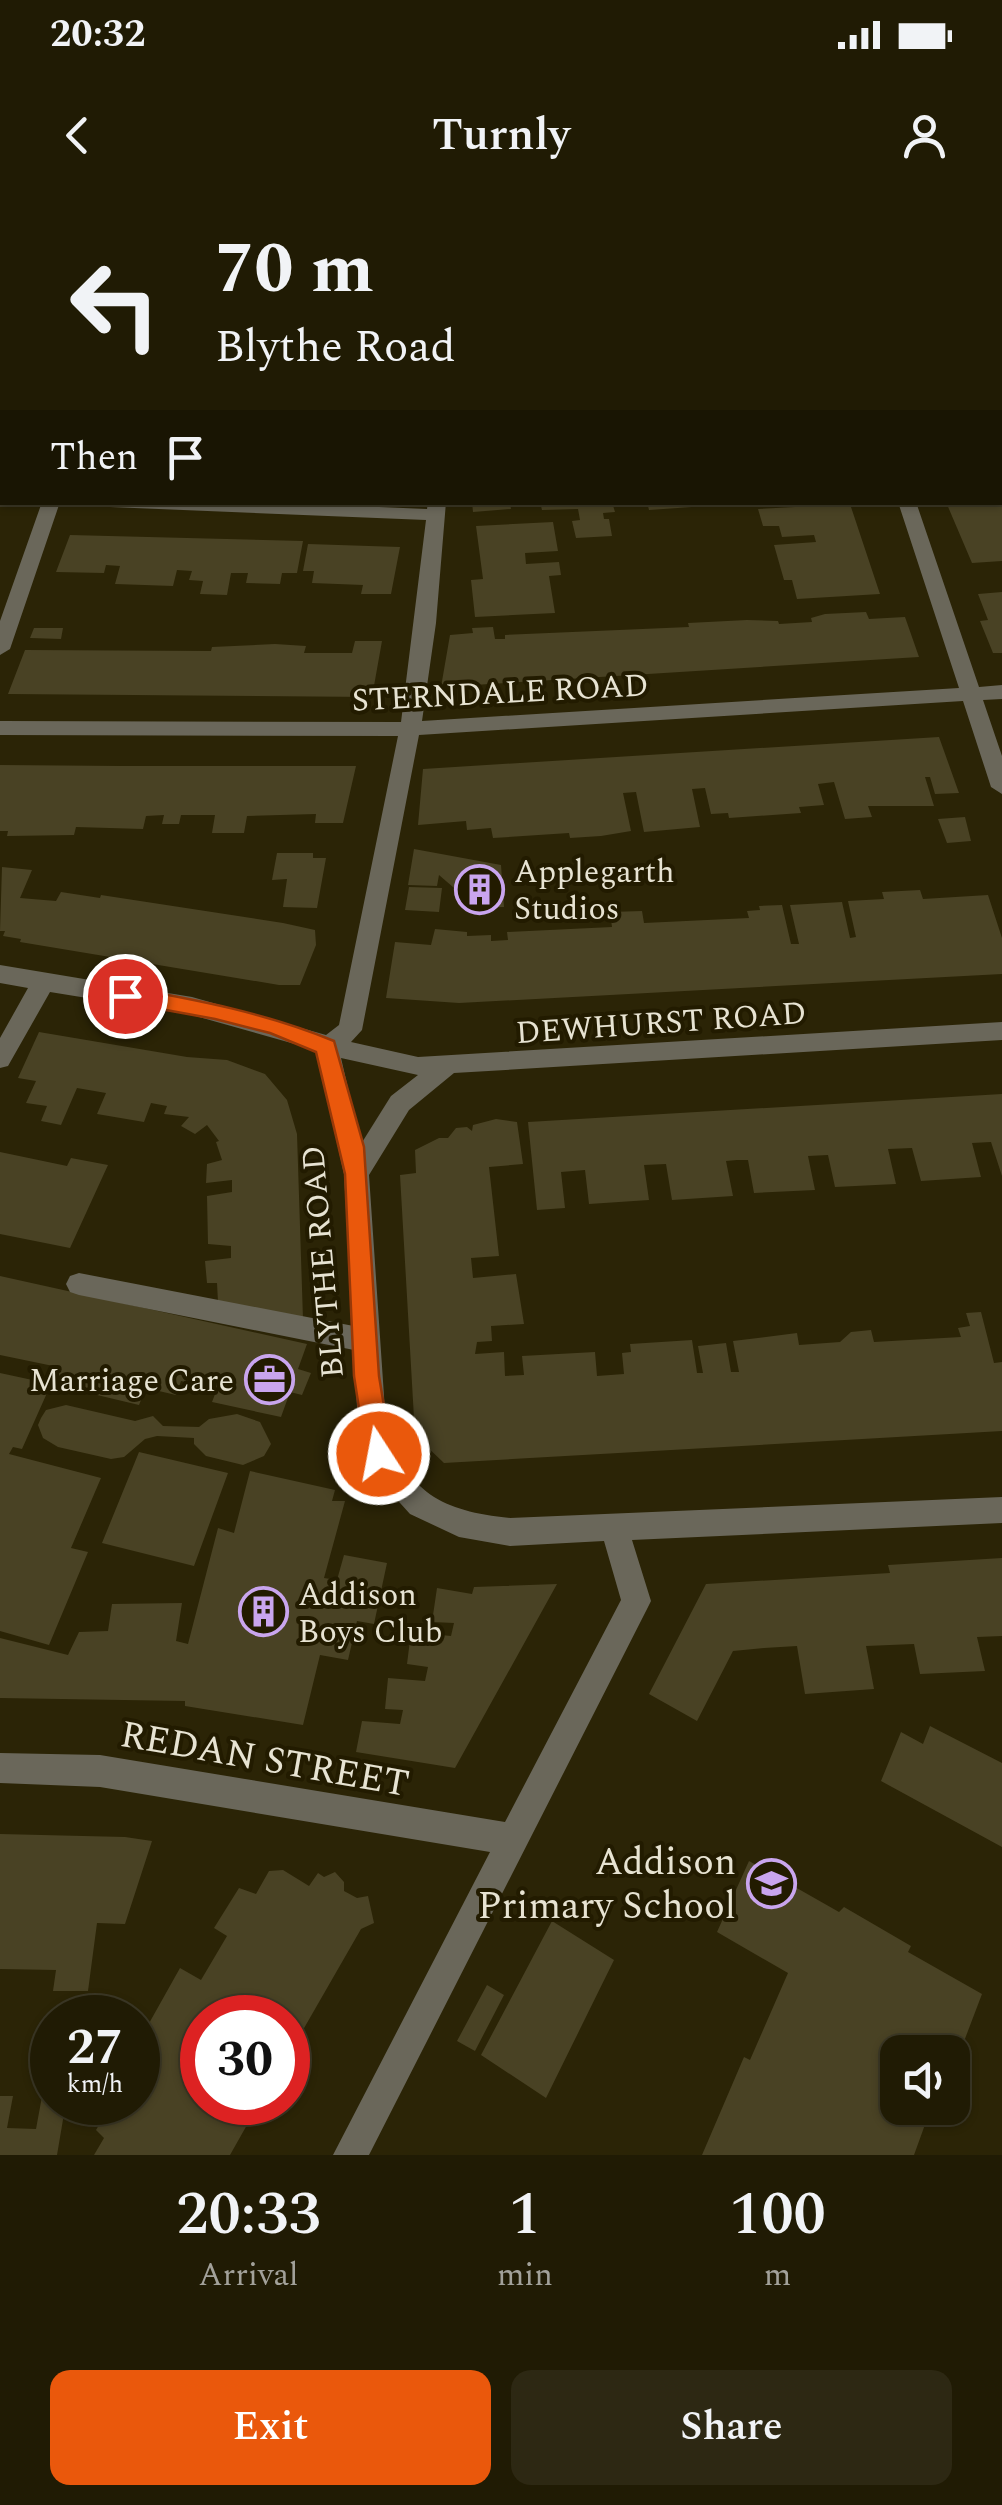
<!DOCTYPE html>
<html lang="en">
<head>
<meta charset="utf-8">
<style>
  body { margin:0; font-family:Spectral,serif; background:#2d2813; color:#f1f3f6; height:100vh; display:flex; flex-direction:column; font-size:38px; white-space:nowrap }
  * { box-sizing:border-box; margin:0 }
  p { font-size:32px; color:#a2a19a }
  .icon { flex:none; width:55px; height:55px; fill:none; stroke:currentColor; stroke-width:2; stroke-linecap:round; stroke-linejoin:round }
  .map { position:relative; height:1955px; overflow:hidden }
  .side { display:flex; flex-direction:column; background:#201b04; flex:1 }
  .side>* { flex:none }
  .banner { position:absolute; left:0px; top:0px; width:1002px; height:305px; box-shadow:0 2px 8px #0004,0 0 0 2px #3d3926; background:#201b04; color:#f1f3f6; overflow:hidden }
  .fabs { position:absolute; left:880px; top:1835px; display:grid; gap:20px }
  .fabs a { display:grid; place-items:center; width:90px; height:90px; border-radius:20px; background:#201b04; box-shadow:0 2px 8px #0004,0 0 0 2px #3d3926; font-size:50px }
  .speed { position:absolute; left:30px; top:1795px; display:flex; gap:20px; font-size:50px; font-weight:700; text-align:center }
  .speed>* { display:grid; place-content:center; width:130px; height:130px; border-radius:50%; background:#201b04; box-shadow:0 2px 8px #0004,0 0 0 2px #3d3926; line-height:1 }
  .speed small { font-size:25px; font-weight:400 }
  .speed .limit { border:15px solid #d22; background:#fff; color:#111 }
  .pin { position:absolute; display:grid; place-items:center; width:85px; height:85px; color:#fff; margin:-42px; border:5px solid #fff; border-radius:50%; box-shadow:0 2px 10px #0007 }
  .me { position:absolute; width:110px; margin:-55px; rotate:349deg; stroke-linejoin:round; filter:drop-shadow(0 0 8px #0008) }
  .turn { display:flex; align-items:center; gap:35px; height:210px; padding:0 50px; font-size:45px }
  .turn .icon { width:130px; height:130px; stroke-width:2.5 }
  .turn b { display:block; font-size:70px; line-height:85px }
  .then { display:flex; align-items:center; height:95px; padding:0 50px; background:#0003; gap:20px; font-size:38px }
  .eta { display:flex; justify-content:space-evenly; align-items:center; height:170px; text-align:center }
  .eta b { font-size:60px; font-weight:600; line-height:70px }
  .primary-button { display:flex; gap:20px; margin-top:auto; padding:20px 50px }
  .primary-button a { flex:1; height:115px; border-radius:20px; background:#ea580c; color:#fff; font-size:40px; font-weight:600; line-height:115px; text-align:center }
  .primary-button a+a { background:#2d2813; color:#f1f3f6 }
  .status { display:flex; justify-content:space-between; align-items:center; height:70px; padding:0 50px; background:#201b04; direction:ltr }
  .status svg { height:28px; fill:currentColor }
  header { display:flex; justify-content:space-between; align-items:center; height:130px; padding:0 50px; background:#201b04; font-size:45px; font-weight:600 }
  .map>svg:first-child { display:block }
  .green { fill:#554913 }
  .building { fill:#494224 }
  .lines { fill:none; stroke-linecap:round; stroke-linejoin:round }
  .service { fill:#6a675a; fill-rule:evenodd }
  .minor { fill:#6a675a; fill-rule:evenodd }
  .route { fill:#ea580c; stroke:#983908; stroke-width:2.5 }
  .labels { text-anchor:middle; stroke-width:8; stroke-linejoin:round; paint-order:stroke }
  .street-label { font-size:32px; fill:#e7e3d2; stroke:#221b00 }
  .poi-label { font-size:32px; fill:#e7e3d2; stroke:#221b00; text-anchor:start }
  .near-street-label { font-size:38px; fill:#e7e3d2; stroke:#221b00 }
  .near-poi-label { font-size:38px; fill:#e7e3d2; stroke:#221b00; text-anchor:end }
</style>
</head>
<body>
<div class="status"><b>20:32</b><svg viewBox="0 0 49 12"><path d="M0 12V9h3v3zM5 12V6h3v6zM10 12V3h3v9zM15 12V0h3v12zM26 1h20v11H26zM47 4h2v5h-2z"/></svg></div>
<header><svg class="icon" aria-label="back" viewBox="0 0 24 24"><path d="M15 5l-7 7 7 7"/></svg>Turnly<svg class="icon" aria-label="person" viewBox="0 0 24 24"><circle cx="12" cy="8" r="4"/><path d="M4 21q1-7 8-7t8 7"/></svg></header>
<div class="map">
<svg width="1002" height="1955" viewBox="0 0 1002 1955">
  <rect width="100%" height="100%" fill="#2b2406"/>
  <!-- green -->
  <path class="green" d="M0,0h1002v87l-2,-85 -998,3z"/>
  <!-- building -->
  <path class="building" d="M472,302h38l1,7 -38,3z
    M540,302h72l3,10 -12,1 1,6h5l3,17 -36,2 -4,-17 8,-1 -2,-11 -36,1z
    M647,302h44l1,5 -43,3z
    M946,302h56v59l-30,2z
    M850,304l30,90 -83,5 -5,-19h-8l-10,-35 42,-3 -2,-7 -32,2 -3,-11h-16l-5,-17z
    M553,322l5,29 -33,2 1,11 33,-2 2,13 -12,1 6,37 -80,4 -4,-37 12,-1 -7,-53z
    M70,335l233,6 -6,32h-15l-2,11 -34,-1 2,-10h-17l-4,22 -27,-1 3,-13 -14,-1 3,-9 -15,-1 -4,16 -58,-2 5,-18 -14,-1 -2,8 -48,-1z
    M308,344l92,3 -9,47h-30l2,-9 -51,-2 2,-12h-11z
    M1002,392v61h-9l-13,-32 8,-1 -10,-26z
    M866,412l3,7 36,-2 14,40 -478,30 9,-52 23,-2 -1,-5 21,-1 2,12h10v-4l184,-8 -1,-4 59,-3 31,1 1,3 33,-2 -1,-4 14,-4z
    M34,428h29l-2,11 -31,-1z
    M355,441h27l-10,56 -364,-3 17,-44 186,1 1,-4 63,-3 31,2 -2,7h48z
    M939,537l20,56 -24,1 -5,-17h-5l9,29h-66l4,11 -27,2 -11,-37 -16,2 6,21 -25,2 2,6 -72,5 -1,-5 -17,1 -6,-26 -13,1 8,38 -56,5 -8,-40 -13,1 8,38 -30,5 -31,2 -1,-5 -76,5 -2,-10 -24,2 -1,-9 -48,4 5,-56z
    M0,565l122,1h234l-13,57h-28l1,-9 -69,2 -3,17h-32l3,-18h-34l-2,9h-17l2,-9 -18,1 -3,13 -67,-2 -2,8 -67,1 1,-5h-8z
    M965,617l6,24 -24,2 -9,-24z
    M414,649l87,16 3,42 -36,1v-8l-29,-25 -2,11 -29,-1z
    M277,653h36v5h13l-9,50 -34,-1 4,-28 -15,1z
    M2,667l30,3 -12,28 36,3 5,-9 39,6 1,-3 182,28 32,7 1,15 -16,40h-21l-259,-43 1,-3 -18,-3 2,-5h-5z
    M409,687l33,1 -3,24 -34,-2z
    M920,690l3,9 65,-4 14,43v36l-543,29 -73,-5 9,-56 36,3 4,-16 32,3v4l24,-1v6l17,-1 -1,-8 105,-5 -2,-15 32,-1 2,12 105,-5 -2,-7 13,-1 -1,-4 23,-1 9,39h8l-9,-39 52,-3 8,36 6,-1 -8,-36 36,-2 -2,-7z
    M39,832l148,25 40,3 38,14 22,26 10,34 6,185 -85,-17 -1,-19h-10l-2,-22 26,-3v-12l-23,-2 -1,-48 25,-4v-12l-26,3 1,-19 15,-4 -6,-18 3,-1 -12,-16 -12,9 -14,-8 8,-9 -25,-3 3,-8 -16,-3 -7,19 -47,-8 9,-21 -29,-5 -16,37 -20,-4 6,-15 -21,-3 10,-22 -18,-3z
    M1002,894v82l-11,-34 -19,1 9,34 -60,4 -9,-33 -24,1 8,35 -61,3 -7,-32 -20,1 7,34 -61,3 -6,-33h-11l-11,1 7,35 -61,4 -6,-36 -22,1 5,35 -60,4 -4,-34 -24,2 4,36 -28,2 -9,-88z
    M496,919l21,3 6,42 -34,3 10,89 -28,2 2,20 43,-4 8,50 -33,2 1,15 -15,1 -2,12 29,-2 1,24 19,-1 -2,-19 73,-4 2,24 27,-2 -2,-21 9,-1 -1,-8 62,-4 5,33h6l-5,-27 28,-3 5,29h8l-6,-31 64,-8 2,12 41,-3 11,-10 20,-2 3,12 87,-5 -3,-9 12,-2 -4,-13 15,-1 13,51 8,-1v69l-558,32 -21,-20 -9,-25 -14,-243 16,-2 -1,-23 24,-12h9l8,-10 11,-1 5,4 1,-6z
    M0,952l67,14 4,-8 37,7 -38,83 -70,-14z
    M0,1076l307,68 -9,25 13,4 -9,22 -12,-3 -9,25 -69,-15 5,-13 -36,-8 -5,14 -30,-7 -7,17 -88,-21 7,-17 -58,-12z
    M0,1173l51,11 -29,65 -9,-2 -4,7 92,24 -30,70 17,4 -39,93 -49,-14z
    M66,1205l69,16 18,-5 10,10 36,1 10,-8 28,-5 23,8 11,22 -7,12 -21,9 -37,-9 -12,-12v-6l-37,-2 -12,3 -21,18 -13,2 -53,-12 -15,-9 -5,-13 3,-7 5,-8z
    M139,1252l89,21 -34,93 -92,-23z
    M250,1271l85,19 -3,11h13l-21,77 13,2 7,-25 43,8 -13,61 -17,-3 -9,39 -28,-5 -17,70 -118,-19v-5l-185,-3v-60l68,17 11,-23 29,-1 4,-27 70,-1 -6,38 12,3 30,-116 16,5z
    M1002,1358v78l-25,1 8,34 -65,3 -6,-30 -48,2 8,43 -69,5 -8,-48 -33,2 -31,3 -36,70 -48,-27 57,-110 184,-11 -2,-8z
    M557,1384l-102,184 -99,-16 6,-31 38,3 3,-14 -18,-1 3,-31 37,3 3,-14 -21,-3 4,-32 40,4 3,-13 -22,-1 5,-34 35,6 2,-7z
    M930,1526l72,37v84l-121,-66 20,-49 22,12z
    M0,1634l125,3 27,4 -27,83 -28,-1 -9,68h-35l3,-21 -56,-1z
    M749,1661l90,51 5,-5 67,39 -3,6 74,42 -27,71 -3,-13h-54v56h33l-17,47h-212l42,-98 6,3 38,-87 -71,-41z
    M283,1670l26,16 9,-13 6,4 11,-5 9,10v9l13,7 11,-2 6,27 -13,6 -73,127v-38h-86v84h58l-30,53h-136l10,-17 -8,-8 6,-10 -12,-9 6,-9h42v-59l42,-75 21,12 26,-44 -13,-8 25,-40 17,6 13,-23z
    M552,1721l62,39 -68,138 -65,-43z
    M487,1785l17,10 -29,56 -18,-10z
    M43,1891l9,1v10h14l-9,53h-57v-59h13l-6,32 29,1z"/>
  <g class="lines">
    <!-- service -->
    <path class="service" d="M79,1073l285,55 9,4 4,8 -4,8 -9,4 -285,-57 -9,-3 -4,-8 4,-8z"/>
    <!-- minor -->
    <path class="minor" d="M0,17l2,1v10l-2,-1z
      M1000,94h2v10h-2z
      M42,302h18l-50,147 -10,6v-34z
      M101,302h159l167,7 1,-7h18l-10,121 -14,98 537,-33 -61,-186h18l63,185 23,-2v14l-19,1 19,56v38l-11,-7 -28,-86 -544,34 -57,295 -11,12 67,15 584,-35v18l-548,33 -45,37 -40,65 17,250c21,68 56,86 124,93l492,-21v26l-370,17 19,61 -5,10 -277,544h-36l157,-303 -390,-65 -100,-4v-30l100,2 405,67 116,-222 -17,-59 -94,5 -51,-9 -49,-23 -29,-32 -23,-57 -14,-251 -28,-124 -124,-35 -142,-23 -42,74 -8,2v-30l28,-50 -28,-5v-18l192,32 134,38 13,-10 59,-289 -398,-1v-14l401,1 25,-202 -316,-13zM341,858l77,17 -27,21 -30,48z"/>
  </g>
  <!-- route -->
  <path class="route" d="M125,787c73,13 141,26 209,54l30,106 15,229 13,78 -4,8 -9,4 -9,-4 -4,-8 -12,-78 -9,-202 -29,-122 -46,-19 -55,-14 -98,-18 -3,-5z"/>
  <!-- icons -->
  <defs>
    <symbol id="building-ring" viewBox="-11 -11 22 22"><circle r="9.5" fill="#221b00" stroke="#c9a5ee" stroke-width="1.5"/><path d="M-4-6H4V6H1V3H-1V6H-4ZM-2.5-4.3h1.7v1.8h-1.7ZM.8-4.3h1.7v1.8H.8ZM-2.5-1h1.7V.8h-1.7ZM.8-1h1.7V.8H.8Z" fill="#c9a5ee"/></symbol>
    <symbol id="office-ring" viewBox="-11 -11 22 22"><circle r="9.5" fill="#221b00" stroke="#c9a5ee" stroke-width="1.5"/><path d="M-6-3h4V-5.5h4V-3h4V5H-6ZM-1-4.5V-3h2v-1.5ZM-6 0V1H6V0Z" fill="#c9a5ee"/></symbol>
    <symbol id="school-ring" viewBox="-11 -11 22 22"><circle r="9.5" fill="#221b00" stroke="#c9a5ee" stroke-width="1.5"/><path d="M0-5L7-2L0 1L-7-2ZM-4 1L0 2.5L4 1V4Q0 6-4 4Z" fill="#c9a5ee"/></symbol>
  </defs>
  <g fill-rule="evenodd">
    <use href="#building-ring" x="452" y="662" width="55" height="55"/>
    <use href="#office-ring" x="242" y="1152" width="55" height="55"/>
    <use href="#building-ring" x="236" y="1384" width="55" height="55"/>
    <use href="#school-ring" x="744" y="1656" width="55" height="55"/>
  </g>
  <g class="labels">
    <!-- street labels -->
    <g class="street-label">
      <text transform="translate(500 492) rotate(-3)" y="11">STERNDALE ROAD</text>
      <text transform="translate(661 822) rotate(-4)" y="11">DEWHURST ROAD</text>
      <text transform="translate(322 1062) rotate(-95)" y="11">BLYTHE ROAD</text>
    </g>
    <!-- poi labels -->
    <g class="poi-label">
      <text x="514" y="682">Applegarth<tspan x="514" dy="37">Studios</tspan></text>
      <text x="234" y="1191" text-anchor="end">Marriage Care</text>
      <text x="298" y="1405">Addison<tspan x="298" dy="37">Boys Club</tspan></text>
    </g>
    <!-- near-street labels -->
    <g class="near-street-label">
      <text transform="translate(265 1558) rotate(10)" y="13">REDAN STREET</text>
    </g>
    <!-- near-poi labels -->
    <g class="near-poi-label">
      <text x="736" y="1674">Addison<tspan x="736" dy="44">Primary School</tspan></text>
    </g>
  </g>
</svg>
<div class="fabs">
<a><svg class="icon" aria-label="sound" viewBox="0 0 24 24"><path d="M4 9h4l5-4v14l-5-4H4zM17 9q2 3 0 6"/></svg></a>
</div>
<div class="speed"><div>27<small>km/h</small></div><div class="limit">30</div></div>
<div class="pin" style="left:125px;top:796px;background:#d93025"><svg class="icon" aria-label="arrive" viewBox="0 0 24 24"><path d="M6 21V4h12l-3 4 3 4H6"/></svg></div>
<svg class="me" style="left:379px;top:1254px" viewBox="-20 -20 40 40"><circle r="17" fill="#ea580c" stroke="#fff" stroke-width="3"/><path d="M0-11L8 9 0 5-8 9z" fill="#fff"/></svg>
<div class="banner">
<div class="turn"><svg class="icon" aria-label="left" viewBox="0 0 24 24"><path d="M17 20v-9H6M10 6l-5 5 5 5"/></svg><div><b>70 m</b>Blythe Road</div></div>
<div class="then">Then<svg class="icon" aria-label="arrive" viewBox="0 0 24 24"><path d="M6 21V4h12l-3 4 3 4H6"/></svg></div>
</div>
</div>
<section class="side">
<div class="eta">
<div><b>20:33</b><p>Arrival</p></div>
<div><b>1</b><p>min</p></div>
<div><b>100</b><p>m</p></div>
</div>
<div class="primary-button"><a>Exit</a><a>Share</a></div>
</section>
</body>
</html>
